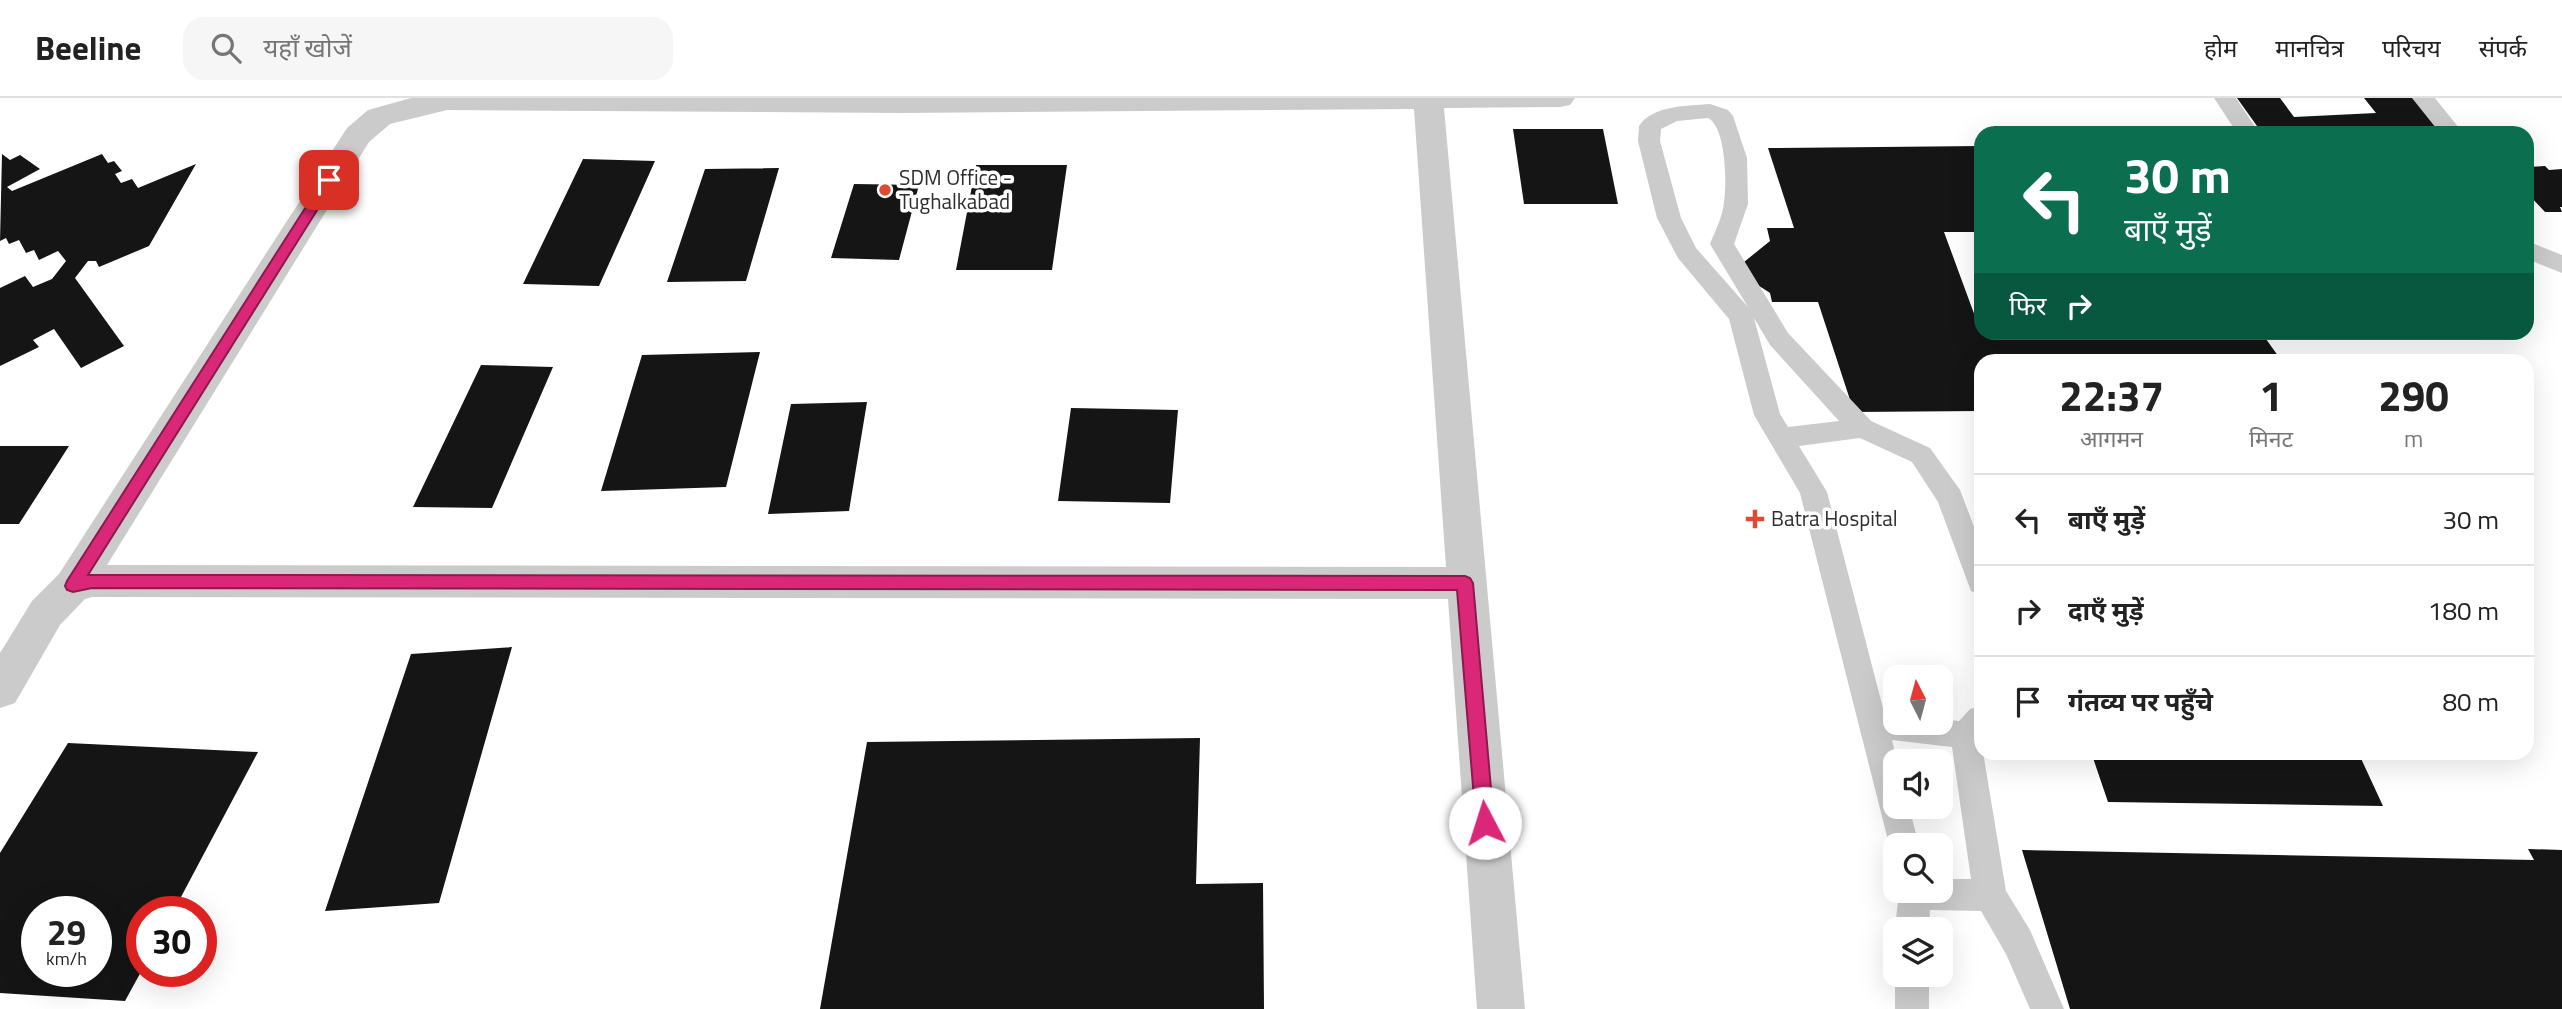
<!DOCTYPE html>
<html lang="hi">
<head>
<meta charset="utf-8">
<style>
  body { margin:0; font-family:"Titillium Web","Noto Sans Devanagari",sans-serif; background:#f6f6f6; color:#222; height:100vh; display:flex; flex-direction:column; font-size:26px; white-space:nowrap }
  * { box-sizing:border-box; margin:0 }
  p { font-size:23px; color:#767676 }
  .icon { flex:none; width:38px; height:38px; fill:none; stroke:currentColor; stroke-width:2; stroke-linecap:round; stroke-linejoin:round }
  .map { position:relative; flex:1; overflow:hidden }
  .side { position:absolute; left:1974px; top:256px; width:560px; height:406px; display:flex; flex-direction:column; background:#fff; border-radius:21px; box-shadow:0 7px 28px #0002 }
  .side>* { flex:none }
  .hud { position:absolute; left:1974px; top:28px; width:560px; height:214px; border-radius:21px; box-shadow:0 7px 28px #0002; background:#0b6e4f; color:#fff; overflow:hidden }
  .needle { width:46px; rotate:354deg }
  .fabs { position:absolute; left:1883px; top:567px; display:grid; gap:14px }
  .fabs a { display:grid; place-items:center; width:70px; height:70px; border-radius:14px; background:#fff; box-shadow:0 7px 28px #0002; font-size:35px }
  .speed { position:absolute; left:21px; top:798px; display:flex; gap:14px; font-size:35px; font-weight:700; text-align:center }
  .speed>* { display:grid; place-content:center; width:91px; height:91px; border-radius:50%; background:#fff; box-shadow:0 7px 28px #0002; line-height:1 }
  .speed small { font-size:18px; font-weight:400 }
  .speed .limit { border:10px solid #d22; background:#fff; color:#111 }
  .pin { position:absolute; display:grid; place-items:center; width:60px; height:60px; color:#fff; margin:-30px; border-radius:14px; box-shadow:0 4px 10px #0006 }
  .me { position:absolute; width:77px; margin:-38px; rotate:355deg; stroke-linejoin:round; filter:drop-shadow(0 0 5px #0008) }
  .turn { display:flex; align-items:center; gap:24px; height:147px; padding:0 35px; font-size:32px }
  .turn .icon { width:91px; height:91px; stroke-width:2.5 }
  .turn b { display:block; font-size:49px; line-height:60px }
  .then { display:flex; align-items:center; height:66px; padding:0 35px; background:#0003; gap:14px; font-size:26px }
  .eta { display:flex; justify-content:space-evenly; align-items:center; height:119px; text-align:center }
  .eta b { font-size:42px; font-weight:700; line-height:49px }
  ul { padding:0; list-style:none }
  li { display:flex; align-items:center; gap:21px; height:91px; padding:0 35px; border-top:2px solid #e0e0e0 }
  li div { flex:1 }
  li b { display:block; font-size:26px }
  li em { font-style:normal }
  header { display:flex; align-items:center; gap:42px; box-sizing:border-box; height:98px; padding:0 35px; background:#fff; border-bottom:2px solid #e0e0e0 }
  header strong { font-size:33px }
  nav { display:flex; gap:38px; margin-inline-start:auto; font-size:24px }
  .search { width:490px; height:63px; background:#f6f6f6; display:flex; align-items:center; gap:18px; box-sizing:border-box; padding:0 24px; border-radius:21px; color:#767676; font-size:26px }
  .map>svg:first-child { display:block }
  .building { fill:#151515; fill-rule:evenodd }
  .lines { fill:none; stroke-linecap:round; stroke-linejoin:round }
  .service { fill:#cbcbcb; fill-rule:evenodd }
  .minor { fill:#cbcbcb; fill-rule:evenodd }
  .route { fill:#db2777; stroke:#8e194d; stroke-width:2 }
  .poi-dot { fill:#df4a35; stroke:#fff; stroke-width:2.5 }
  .labels { text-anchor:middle; stroke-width:7; stroke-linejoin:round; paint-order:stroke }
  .poi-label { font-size:21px; fill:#2e2e2e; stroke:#fff; text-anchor:start }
</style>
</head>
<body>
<header>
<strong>Beeline</strong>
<div class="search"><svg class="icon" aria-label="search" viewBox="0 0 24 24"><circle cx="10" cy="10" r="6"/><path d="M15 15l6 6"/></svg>यहाँ खोजें</div>
<nav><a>होम</a><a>मानचित्र</a><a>परिचय</a><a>संपर्क</a></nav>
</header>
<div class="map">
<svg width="2562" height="911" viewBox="0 0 2562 911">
  <rect width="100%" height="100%" fill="#fff"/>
  <!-- building -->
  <path class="building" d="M2237,0h43l14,19 82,-4 -12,-15h51l29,35h-182z
    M1513,31h90l15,75h-94z
    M1981,48v86h-37l32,87h5v13h280l20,28h-300v51l-127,1 -36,-110h-46l-2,-9 -17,-11 -9,-20 26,-21 -3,-13h27l-26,-80z
    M2,56l8,6 10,-5 20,14 -33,18 5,4 90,-37 6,9 6,-2 8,10 -7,3 6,9 11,-4 6,9 58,-24 -47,82 -50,21 -3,-6h-8l-13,17 49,68 -43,22 -27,-39 -21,11 6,7 -39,19v-78l25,-12 8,11 19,-8 14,-18 -8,-10 -19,9 -5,-10 -8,3 -7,-13 -10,4 -3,-6 -6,3z
    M583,61l72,2 -56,125 -76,-2z
    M976,67h91l-15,105h-96z
    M2545,68l4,4 13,-1v38h-2l2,5h-17l-18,-19v-26z
    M779,70l-33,113 -79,1 38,-113z
    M854,86l65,1 -20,75 -68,-2z
    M760,254l-34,135 -125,4 41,-136z
    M481,267l72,2 -61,141 -79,-1z
    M867,304l-18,109 -81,3 23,-110z
    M1071,310l107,2 -8,93 -112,-2z
    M0,348h69l-50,78h-19z
    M512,549l-73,256 -114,8 86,-257z
    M1200,640l-4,146 67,-1 1,126h-444l47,-267z
    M68,645l190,9 -85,160h-31v58l-17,31 -125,-8v-140zM37,814h59v59h-59z
    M2091,654h267l25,54 -275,-4z
    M2528,751l34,1v159h-492l-48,-159 512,10z"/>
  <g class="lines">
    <!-- service -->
    <path class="service" d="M2214,0h22l23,35h-22z
      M2412,0h23l28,35h-23z
      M1710,6l18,6 5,6 14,42 1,46 -14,40 54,89 83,88 59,27 30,42 21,55v50l-10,-4 -33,-89 -26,-40 -52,-24 -61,8 28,46 57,220 11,1v10h46v-4l18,2 11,-12 11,-3v46h2l23,139 24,39 34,79h-34l-24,-55 -25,-43 -51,-1 -1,19h-34l4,-38h42v-12h30l-19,-132 -60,-7 5,21 -2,46h14l10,38h-24v12l-3,-1 -92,-363 -46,-78 -25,-96 -51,-61 -21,-40 -19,-77 1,-15c14,-21 48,-20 71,-22zM1708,20c18,9 19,65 16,84 -1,14 -9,29 -14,42l38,63 -52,-59 -15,-30 -21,-77 1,-12 16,-8zM1754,220l16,27 69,76 -51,6 -8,-13z
      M2527,143l35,14v18l-35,-14z
      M1895,876l34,1v34h-34z"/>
    <!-- minor -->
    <path class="minor" d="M411,0h1164l-5,7 -10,2 -116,1 81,901h-48l-29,-410 -1356,-2 -7,2 -25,26 -45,78 -15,5v-55l32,-52 27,-27 288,-446 21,-18zM1414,11l32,458 -1339,-2 262,-423 21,-18 57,-14 454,3z"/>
  </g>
  <!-- route -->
  <path class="route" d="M329,78l7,4 -248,395 1377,1 5,2 3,5 21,240 -3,6 -6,2 -6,-2 -3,-6 -19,-233 -1365,-2 -19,4 -6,-2 -2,-4 2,-5 258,-404z"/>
  <!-- markers -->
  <g class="poi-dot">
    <circle cx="885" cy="92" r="7"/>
    <path d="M1751.5 410.5h7v7h7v7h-7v7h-7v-7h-7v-7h7z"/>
  </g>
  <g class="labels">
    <!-- poi labels -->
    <g class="poi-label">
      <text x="899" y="87">SDM Office -<tspan x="899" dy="24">Tughalkabad</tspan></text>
      <text x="1771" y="428">Batra Hospital</text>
    </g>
  </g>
</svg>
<div class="fabs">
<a><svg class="needle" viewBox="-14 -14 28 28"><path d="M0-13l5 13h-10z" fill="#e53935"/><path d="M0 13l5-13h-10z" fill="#767676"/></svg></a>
<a><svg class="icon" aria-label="sound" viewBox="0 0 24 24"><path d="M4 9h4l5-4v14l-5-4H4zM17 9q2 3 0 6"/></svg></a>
<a><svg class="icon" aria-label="search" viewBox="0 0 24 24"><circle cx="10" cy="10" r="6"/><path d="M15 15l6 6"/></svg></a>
<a><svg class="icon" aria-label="layers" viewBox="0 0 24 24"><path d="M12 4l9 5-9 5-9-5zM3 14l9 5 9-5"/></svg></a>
</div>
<div class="speed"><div>29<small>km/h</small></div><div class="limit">30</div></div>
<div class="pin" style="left:329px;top:82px;background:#d93025"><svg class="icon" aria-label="arrive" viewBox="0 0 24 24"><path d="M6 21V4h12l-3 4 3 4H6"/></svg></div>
<svg class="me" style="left:1485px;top:725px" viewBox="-20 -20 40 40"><circle r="19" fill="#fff"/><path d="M0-13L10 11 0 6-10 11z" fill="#db2777"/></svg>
<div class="hud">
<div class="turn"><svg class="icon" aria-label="left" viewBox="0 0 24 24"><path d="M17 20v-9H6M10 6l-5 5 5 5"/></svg><div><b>30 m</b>बाएँ मुड़ें</div></div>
<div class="then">फिर<svg class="icon" aria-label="right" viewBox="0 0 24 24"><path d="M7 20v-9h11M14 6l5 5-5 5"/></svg></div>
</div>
<section class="side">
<div class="eta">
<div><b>22:37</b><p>आगमन</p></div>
<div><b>1</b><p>मिनट</p></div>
<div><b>290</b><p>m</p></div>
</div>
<ul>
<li><svg class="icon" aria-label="left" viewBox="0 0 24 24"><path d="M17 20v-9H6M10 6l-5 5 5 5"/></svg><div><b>बाएँ मुड़ें</b></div><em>30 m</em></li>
<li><svg class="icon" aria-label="right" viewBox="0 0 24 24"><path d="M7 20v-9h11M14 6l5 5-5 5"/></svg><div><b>दाएँ मुड़ें</b></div><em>180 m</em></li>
<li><svg class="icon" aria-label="arrive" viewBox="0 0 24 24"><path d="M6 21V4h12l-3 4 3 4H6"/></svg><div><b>गंतव्य पर पहुँचे</b></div><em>80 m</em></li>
</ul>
</section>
</div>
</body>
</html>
